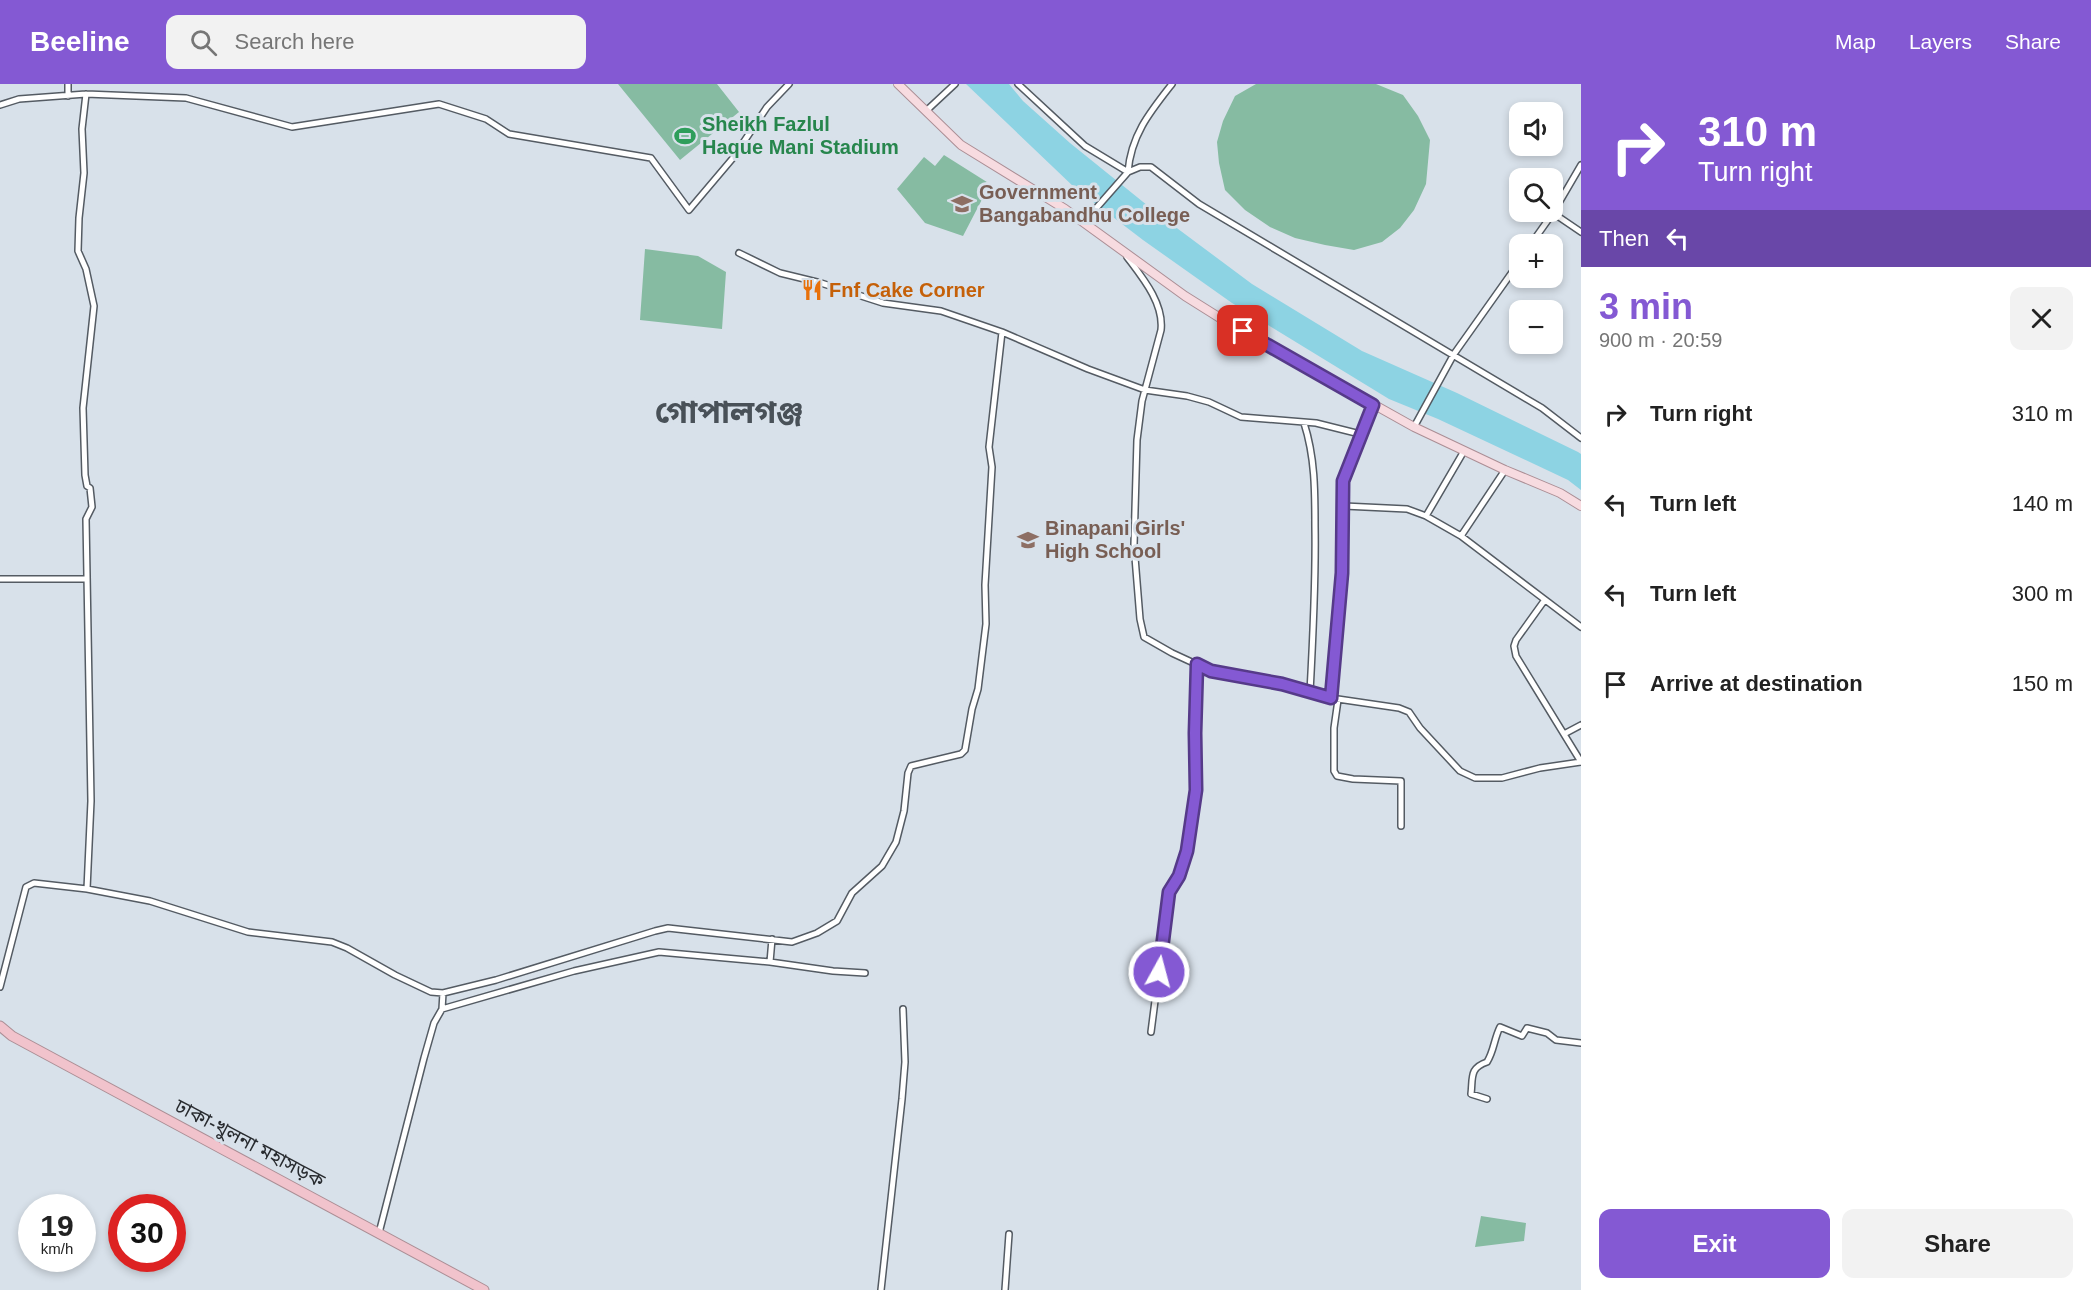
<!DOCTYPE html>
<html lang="en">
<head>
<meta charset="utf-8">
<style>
  body { margin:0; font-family:Arial,"Noto Sans Bengali",sans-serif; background:#f2f2f2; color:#222; height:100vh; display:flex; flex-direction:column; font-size:22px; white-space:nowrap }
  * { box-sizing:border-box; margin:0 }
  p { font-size:20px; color:#767676 }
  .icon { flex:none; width:33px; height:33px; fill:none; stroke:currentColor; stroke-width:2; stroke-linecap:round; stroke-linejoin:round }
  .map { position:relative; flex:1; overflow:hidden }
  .side { display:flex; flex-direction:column; background:#fff; width:510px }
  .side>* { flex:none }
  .banner { background:#8459d3; color:#fff; overflow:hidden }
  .controls { position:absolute; left:1509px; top:18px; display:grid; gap:12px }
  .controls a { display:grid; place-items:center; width:54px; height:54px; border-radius:12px; background:#fff; box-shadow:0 3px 9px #0003; font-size:30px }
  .speed { position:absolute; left:18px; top:1110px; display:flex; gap:12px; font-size:30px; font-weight:700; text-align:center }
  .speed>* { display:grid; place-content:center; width:78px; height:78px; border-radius:50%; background:#fff; box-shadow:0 3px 9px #0003; line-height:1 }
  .speed small { font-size:15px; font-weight:400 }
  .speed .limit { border:9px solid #d22; background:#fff; color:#111 }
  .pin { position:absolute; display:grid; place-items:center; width:51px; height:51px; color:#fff; margin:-26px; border-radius:12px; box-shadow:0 3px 9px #0006 }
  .me { position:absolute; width:66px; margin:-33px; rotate:7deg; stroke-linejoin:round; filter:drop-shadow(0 0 4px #0008) }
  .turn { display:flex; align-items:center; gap:21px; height:126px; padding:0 18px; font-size:27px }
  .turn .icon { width:78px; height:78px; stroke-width:2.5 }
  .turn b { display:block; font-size:42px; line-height:51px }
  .then { display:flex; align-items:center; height:57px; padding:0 18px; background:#0003; gap:12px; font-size:22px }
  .round { display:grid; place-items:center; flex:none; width:63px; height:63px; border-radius:12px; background:#f2f2f2 }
  .head { display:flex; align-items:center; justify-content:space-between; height:102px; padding:0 18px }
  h1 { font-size:36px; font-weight:600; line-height:45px; color:#8459d3 }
  .action { display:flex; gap:12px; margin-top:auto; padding:12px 18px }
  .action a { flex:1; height:69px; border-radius:12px; background:#8459d3; color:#fff; font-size:24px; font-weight:600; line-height:69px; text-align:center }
  .action a+a { background:#f2f2f2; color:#222 }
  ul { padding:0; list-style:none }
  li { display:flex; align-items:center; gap:18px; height:90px; padding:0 18px }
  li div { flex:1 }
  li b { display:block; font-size:22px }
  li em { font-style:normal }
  header { display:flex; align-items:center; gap:36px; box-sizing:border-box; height:84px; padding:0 30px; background:#8459d3; color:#fff }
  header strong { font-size:28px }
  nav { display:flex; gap:33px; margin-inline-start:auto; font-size:21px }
  .search { width:420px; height:54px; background:#f2f2f2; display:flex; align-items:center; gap:15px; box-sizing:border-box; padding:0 21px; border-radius:12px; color:#767676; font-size:22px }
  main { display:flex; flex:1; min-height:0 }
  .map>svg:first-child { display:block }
  .green { fill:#86bba2 }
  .water { fill:#8dd3e3 }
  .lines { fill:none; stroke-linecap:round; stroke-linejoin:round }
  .street-casing { stroke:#545b63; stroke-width:8 }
  .primary-casing { stroke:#ab8e95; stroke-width:10 }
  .highway-casing { stroke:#ab8e95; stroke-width:11 }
  .street { stroke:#fff; stroke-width:5 }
  .primary { stroke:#f7dbe0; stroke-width:8 }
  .highway { stroke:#f1c3cc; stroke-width:9 }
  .route-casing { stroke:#563a89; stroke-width:15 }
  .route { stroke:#8459d3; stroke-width:10 }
  .labels { text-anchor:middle; stroke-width:6; stroke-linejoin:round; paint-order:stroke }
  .leisure-label { font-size:20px; font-weight:bold; fill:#27864d; stroke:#d8e1ea; text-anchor:start }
  .education-label { font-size:20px; font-weight:bold; fill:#785e54; stroke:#d8e1ea; text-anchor:start }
  .food-label { font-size:20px; font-weight:bold; fill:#c56008; stroke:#d8e1ea; text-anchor:start }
  .street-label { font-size:20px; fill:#282b2f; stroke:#d8e1ea }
  .town-label { font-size:32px; font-weight:bold; fill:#495158; stroke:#d8e1ea }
</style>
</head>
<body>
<header>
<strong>Beeline</strong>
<div class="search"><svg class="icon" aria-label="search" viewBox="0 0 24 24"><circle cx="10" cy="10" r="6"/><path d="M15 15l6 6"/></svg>Search here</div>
<nav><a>Map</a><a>Layers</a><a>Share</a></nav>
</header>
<main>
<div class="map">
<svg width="1581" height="1206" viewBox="0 0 1581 1206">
  <rect width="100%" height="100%" fill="#d8e1ea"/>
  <!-- green -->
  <path class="green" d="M618,0h99l22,28 -59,48z
    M1256,0h120l27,11 15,21 12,24 -4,44 -12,26 -14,18 -18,14 -28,8 -29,-5 -30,-7 -25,-11 -25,-17 -20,-20 -6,-27 -2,-21 6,-21 12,-25z
    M944,71l46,29 -27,52 -38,-13 -28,-34 27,-32 11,9z
    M645,165l53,7 28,16 -4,57 -82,-9z
    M1481,1132l45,7 -2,18 -49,6z"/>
  <!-- water -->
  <path class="water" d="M966,0h43l14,17 47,42 88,71 94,70 110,67 95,42 121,59 3,2v36l-13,-10 -130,-61 -49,-20 -157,-96 -89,-63 -68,-52z"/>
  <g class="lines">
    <defs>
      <path id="street" d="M1018,0l67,62 43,26
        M86,10l-4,35 2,44 -5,45 -1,33 8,18 8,37 -11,102 2,67 2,11 3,2 2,19 -6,12 5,282 -4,88
        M68,12v-12
        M0,21l19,-6 67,-5 100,4 106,29 147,-23 47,15 23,15 142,24 38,52 44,-52 34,-51 22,-23
        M926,27l29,-27
        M1128,88c3,-37 22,-60 44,-88
        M1553,129l28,19
        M1084,138l44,-50 12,-5h11l48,37 343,204 39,30
        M1531,160l22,-31 28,-48
        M739,169l41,20 41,10 62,20 58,8 61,21 86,37 57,21 42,6 22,6 32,15 75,6 44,11
        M1127,173c15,20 37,46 34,73l-19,71 -5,39 -3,105 6,74 4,18 28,16 39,18 71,13 49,14 68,10 10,4 11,16 40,43 15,7h27l38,-10 41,-6
        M1304,339c11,34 11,68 11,104 1,55 -2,110 -5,165
        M1414,343l40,-73 66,-93
        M1344,422l63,3 19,7 35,20 120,91
        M1426,432l38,-65
        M1461,452l44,-66
        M0,495h87
        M1544,517l-28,39 -2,6 2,10 65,106
        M1331,614l11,-125 1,-92 30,-76
        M1338,616l-4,28v43l3,5 16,3 48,2v45
        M1564,650l17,-9
        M770,878l63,9 32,2
        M0,903l26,-100 8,-4 53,6 63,12 98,31 84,10 15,6 48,27 36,17 12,1 53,-13 159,-49 13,-3 124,14 25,-9 20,-12 15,-28 30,-27 14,-24 8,-31 4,-38 3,-7 50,-12 4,-4 7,-41 6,-20 8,-65 -1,-39 7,-118 -3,-20 13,-115
        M442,925l1,-16
        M1151,948l18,-140c29,-49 26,-103 26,-158 0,-23 1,-47 2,-70
        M1487,1015l-16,-5c2,-16 -2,-26 16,-32 7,-11 7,-23 13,-35l22,9 5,-8 20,5 9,7 25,3
        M379,1149l45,-175 10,-35 8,-14 132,-38 85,-19 111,10 2,-23
        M881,1206l21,-191 3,-37 -2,-53
        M1005,1206l4,-56"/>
      <path id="primary" d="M898,0l63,61 104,64 120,87 43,27 186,104 91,43 55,23 21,13"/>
      <path id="highway" d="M0,942l12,10 472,254"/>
    </defs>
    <!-- street casing -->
    <use href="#street" class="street-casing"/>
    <!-- primary casing -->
    <use href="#primary" class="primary-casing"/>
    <!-- highway casing -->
    <use href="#highway" class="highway-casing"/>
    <!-- street -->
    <use href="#street" class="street"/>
    <!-- primary -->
    <use href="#primary" class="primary"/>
    <!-- highway -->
    <use href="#highway" class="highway"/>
  </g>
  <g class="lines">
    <defs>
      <path id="route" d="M1159,888l10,-80 10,-16 8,-25 9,-61 -1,-57 2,-69 14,7 71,13 49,14 11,-125 1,-92 30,-76 -130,-74"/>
    </defs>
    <!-- route casing -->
    <use href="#route" class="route-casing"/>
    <!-- route -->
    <use href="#route" class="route"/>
  </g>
  <!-- icons -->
  <defs>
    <symbol id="stadium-bare" viewBox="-9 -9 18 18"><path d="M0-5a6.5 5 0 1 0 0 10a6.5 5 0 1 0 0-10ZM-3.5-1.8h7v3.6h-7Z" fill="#2e9e5b" stroke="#d8e1ea" stroke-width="2.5" paint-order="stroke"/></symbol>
    <symbol id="university-bare" viewBox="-9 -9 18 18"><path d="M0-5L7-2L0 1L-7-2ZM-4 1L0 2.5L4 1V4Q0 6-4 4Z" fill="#8d6e63" stroke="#d8e1ea" stroke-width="2.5" paint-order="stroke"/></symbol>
    <symbol id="restaurant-bare" viewBox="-9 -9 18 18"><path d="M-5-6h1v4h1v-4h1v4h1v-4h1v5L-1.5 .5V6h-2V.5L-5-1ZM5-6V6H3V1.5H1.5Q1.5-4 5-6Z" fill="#e8710a" stroke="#d8e1ea" stroke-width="2.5" paint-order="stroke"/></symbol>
    <symbol id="school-bare" viewBox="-9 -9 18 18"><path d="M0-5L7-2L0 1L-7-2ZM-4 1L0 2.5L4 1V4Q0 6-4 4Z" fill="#8d6e63" stroke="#d8e1ea" stroke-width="2.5" paint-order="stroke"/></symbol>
  </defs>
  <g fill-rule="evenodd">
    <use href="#stadium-bare" x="670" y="37" width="30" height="30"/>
    <use href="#university-bare" x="947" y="105" width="30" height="30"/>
    <use href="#restaurant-bare" x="797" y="191" width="30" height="30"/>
    <use href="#school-bare" x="1013" y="441" width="30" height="30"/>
  </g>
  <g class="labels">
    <!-- leisure labels -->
    <g class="leisure-label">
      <text x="702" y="47">Sheikh Fazlul<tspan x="702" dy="23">Haque Mani Stadium</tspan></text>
    </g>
    <!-- education labels -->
    <g class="education-label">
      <text x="979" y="115">Government<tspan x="979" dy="23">Bangabandhu College</tspan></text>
      <text x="1045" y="451">Binapani Girls'<tspan x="1045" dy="23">High School</tspan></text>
    </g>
    <!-- food labels -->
    <g class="food-label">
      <text x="829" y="213">Fnf Cake Corner</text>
    </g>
    <!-- street labels -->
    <g class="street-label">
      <text transform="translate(250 1059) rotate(28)" y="7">ঢাকা-খুলনা মহাসড়ক</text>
    </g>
    <!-- town labels -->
    <g class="town-label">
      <text x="729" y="339">গোপালগঞ্জ</text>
    </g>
  </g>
</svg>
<div class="controls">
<a><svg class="icon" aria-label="sound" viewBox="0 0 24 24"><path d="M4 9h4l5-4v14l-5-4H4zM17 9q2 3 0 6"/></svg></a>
<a><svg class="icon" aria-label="search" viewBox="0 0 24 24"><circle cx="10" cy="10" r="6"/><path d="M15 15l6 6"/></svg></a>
<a>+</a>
<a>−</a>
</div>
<div class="speed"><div>19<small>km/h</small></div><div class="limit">30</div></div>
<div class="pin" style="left:1243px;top:247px;background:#d93025"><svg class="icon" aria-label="arrive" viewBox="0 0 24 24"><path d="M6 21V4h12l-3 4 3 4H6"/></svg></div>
<svg class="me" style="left:1159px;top:888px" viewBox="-20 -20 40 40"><circle r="17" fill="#8459d3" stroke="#fff" stroke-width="3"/><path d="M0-11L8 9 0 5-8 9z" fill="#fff"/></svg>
</div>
<section class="side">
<div class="banner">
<div class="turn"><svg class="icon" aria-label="right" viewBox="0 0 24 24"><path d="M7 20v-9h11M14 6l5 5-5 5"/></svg><div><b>310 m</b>Turn right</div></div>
<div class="then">Then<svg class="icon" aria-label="left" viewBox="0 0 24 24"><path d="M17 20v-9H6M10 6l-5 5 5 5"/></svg></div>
</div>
<div class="head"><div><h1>3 min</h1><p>900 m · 20:59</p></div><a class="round"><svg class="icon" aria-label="close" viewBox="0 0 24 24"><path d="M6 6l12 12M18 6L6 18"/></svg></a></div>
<ul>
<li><svg class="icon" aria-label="right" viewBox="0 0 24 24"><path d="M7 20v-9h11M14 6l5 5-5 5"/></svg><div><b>Turn right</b></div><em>310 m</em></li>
<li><svg class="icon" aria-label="left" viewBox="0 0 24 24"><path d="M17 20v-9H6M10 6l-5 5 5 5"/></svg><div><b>Turn left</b></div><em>140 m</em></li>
<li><svg class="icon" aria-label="left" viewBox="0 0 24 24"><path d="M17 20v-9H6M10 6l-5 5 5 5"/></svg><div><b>Turn left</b></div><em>300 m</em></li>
<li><svg class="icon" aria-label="arrive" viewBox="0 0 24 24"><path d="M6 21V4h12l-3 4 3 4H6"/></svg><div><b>Arrive at destination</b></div><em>150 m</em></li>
</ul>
<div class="action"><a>Exit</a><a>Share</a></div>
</section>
</main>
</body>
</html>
